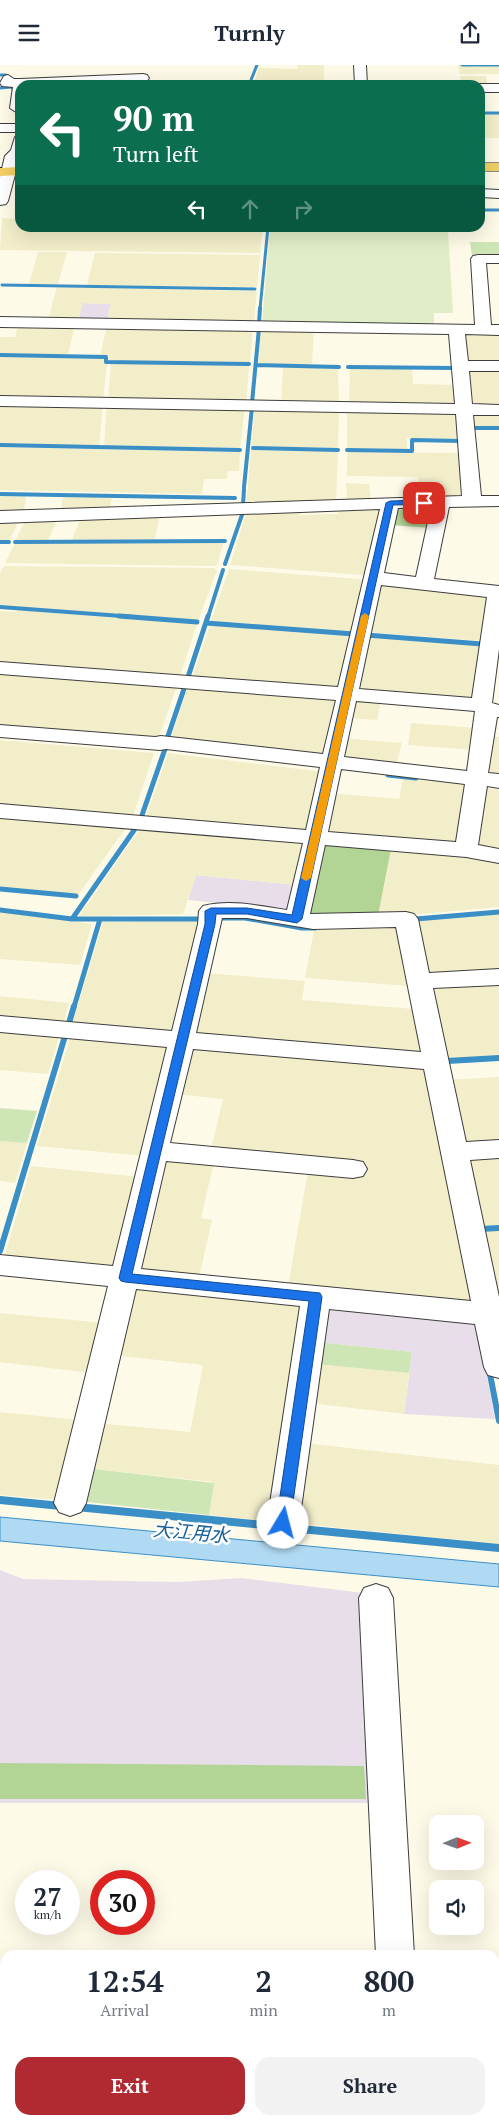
<!DOCTYPE html>
<html lang="en">
<head>
<meta charset="utf-8">
<style>
  body { margin:0; font-family:"PT Serif","Noto Sans JP",serif; background:#f2f2f3; color:#1f2937; height:100vh; display:flex; flex-direction:column; font-size:19px; white-space:nowrap }
  * { box-sizing:border-box; margin:0 }
  p { font-size:16px; color:#747a83 }
  .icon { flex:none; width:28px; height:28px; fill:none; stroke:currentColor; stroke-width:2; stroke-linecap:round; stroke-linejoin:round }
  .map { position:relative; flex:1; overflow:hidden }
  .details { position:absolute; left:0px; top:1885px; width:500px; height:175px; display:flex; flex-direction:column; background:#fff; border-radius:15px 15px 0 0; box-shadow:0 5px 20px #0002 }
  .details>* { flex:none }
  .top-card { position:absolute; left:15px; top:15px; width:470px; height:152px; border-radius:15px; box-shadow:0 5px 20px #0002; background:#0b6e4f; color:#fff; overflow:hidden }
  .needle { width:32px; rotate:89deg }
  .controls { position:absolute; left:429px; top:1750px; display:grid; gap:10px }
  .controls a { display:grid; place-items:center; width:55px; height:55px; border-radius:10px; background:#fff; box-shadow:0 5px 20px #0002; font-size:25px }
  .speed { position:absolute; left:15px; top:1805px; display:flex; gap:10px; font-size:25px; font-weight:700; text-align:center }
  .speed>* { display:grid; place-content:center; width:65px; height:65px; border-radius:50%; background:#fff; box-shadow:0 5px 20px #0002; line-height:1 }
  .speed small { font-size:12px; font-weight:400 }
  .speed .limit { border:8px solid #d22; background:#fff; color:#111 }
  .pin { position:absolute; display:grid; place-items:center; width:42px; height:42px; color:#fff; margin:-21px; border-radius:10px; box-shadow:0 2px 8px #0006 }
  .me { position:absolute; width:55px; margin:-28px; rotate:8deg; stroke-linejoin:round; filter:drop-shadow(0 0 4px #0008) }
  .turn { display:flex; align-items:center; gap:18px; height:105px; padding:0 15px; font-size:22px }
  .turn .icon { width:65px; height:65px; stroke-width:2.5 }
  .turn b { display:block; font-size:35px; line-height:42px }
  .lanes { display:flex; align-items:center; height:48px; padding:0 15px; background:#0003; justify-content:center; gap:25px; direction:ltr }
  .lanes .off { opacity:.35 }
  .eta { display:flex; justify-content:space-evenly; align-items:center; height:85px; text-align:center }
  .eta b { font-size:30px; font-weight:600; line-height:35px }
  .primary-button { display:flex; gap:10px; margin-top:auto; padding:10px 15px }
  .primary-button a { flex:1; height:58px; border-radius:15px; background:#b22a31; color:#fff; font-size:20px; font-weight:600; line-height:58px; text-align:center }
  .primary-button a+a { background:#f2f2f3; color:#1f2937 }
  header { display:flex; justify-content:space-between; align-items:center; height:65px; padding:0 15px; background:#fff; font-size:22px; font-weight:600 }
  .map>svg:first-child { display:block }
  .industrial { fill:#e8dee9 }
  .farmland { fill:#f2eeca }
  .green { fill:#cee6b5 }
  .forest { fill:#b2d595 }
  .pitch { fill:#e0edc6 }
  .water { fill:#b0daf3; stroke:#3a8fc6 }
  .lines { fill:none; stroke-linecap:round; stroke-linejoin:round }
  .stream-far4 { stroke:#3a8fc6; stroke-width:3 }
  .stream-far3 { stroke:#3a8fc6; stroke-width:4 }
  .stream-far2 { stroke:#3a8fc6; stroke-width:5 }
  .stream-far1 { stroke:#3a8fc6; stroke-width:6 }
  .stream { stroke:#3a8fc6; stroke-width:8 }
  .minor-casing { stroke:#3d3d3d; stroke-width:2 }
  .major-casing { stroke:#1b1b1b; stroke-width:1 }
  .minor { fill:#fff; fill-rule:evenodd }
  .major { fill:#f2cf64; fill-rule:evenodd }
  .route { fill:#1a73e8; stroke:#114b97 }
  .slow { fill:#f59e0b }
  .labels { text-anchor:middle; stroke-width:5; stroke-linejoin:round; paint-order:stroke }
  .near-water-label { font-size:19px; font-style:italic; fill:#1b6094; stroke:#fff }
</style>
</head>
<body>
<header><svg class="icon" aria-label="menu" viewBox="0 0 24 24"><path d="M4 6h16M4 12h16M4 18h16"/></svg>Turnly<svg class="icon" aria-label="share" viewBox="0 0 24 24"><path d="M12 15V3M7 8l5-5 5 5M5 13v7h14v-7"/></svg></header>
<div class="map">
<svg width="499" height="2060" viewBox="0 0 499 2060">
  <rect width="100%" height="100%" fill="#fefae8"/>
  <!-- industrial -->
  <path class="industrial" d="M83,238l28,1 -4,17h-29z
    M196,810l101,10 -6,22 -6,3 -97,-10z
    M333,1239l137,14 8,11 17,90 -91,-5 8,-62 -94,-10 5,-32z
    M0,1505l23,9 154,3 65,-4 121,15 9,210h-372z
    M495,1966h4v94h-6v-5h2z"/>
  <!-- farmland -->
  <path class="farmland" d="M297,0h27v16l-10,4h-61l6,-17 38,1z
    M458,0l41,1v8h-39z
    M460,11h26l2,11 -26,-2z
    M480,48l19,1v24h-19z
    M2,153l18,1v8l243,1 -3,25 -260,-3z
    M38,187h29l-9,32h-29z
    M95,188l165,2 -3,32 -170,-2z
    M57,222l200,4 -3,31 -147,-1 4,-17 -28,-1 -5,18 -30,-1z
    M18,259l57,1 -7,30 -68,-1v-17h15z
    M107,261l146,3 -3,34 -142,-2 1,-5h-9z
    M261,263l53,1 -2,35h-54z
    M499,267v32l-34,-2 -3,-29z
    M0,291l104,2v5h3l-4,38 -103,-2z
    M111,298l138,3 -3,38 -138,-3z
    M283,302l55,1 1,35 -58,1z
    M350,303l62,1 1,15 45,1 1,20 -110,-2z
    M464,305h35v38l-31,-3z
    M0,337l103,3 -4,41 -99,-2z
    M107,339l138,2 -5,42 -136,-2z
    M255,342l84,3 -1,38 -87,-1z
    M347,345l113,3 3,26 -56,-1v11l-60,-1z
    M499,347v15l-29,1 -1,-14z
    M0,382l240,5 -1,19h-11l-1,8h-23l-2,15 -202,-4z
    M251,385l87,1 -2,49 -5,3 -85,3z
    M347,387l117,1 2,43 -46,3 -2,-22 -71,-1z
    M346,418l23,1 2,17h-20l-4,-2z
    M0,431h26l-2,17 -24,1z
    M63,431l49,1 -2,14 -50,1z
    M383,444l-15,63 -6,3 -132,-10 16,-51 55,-2 -1,3 38,-1 1,-3z
    M160,449l-5,25 -83,1 9,-23z
    M58,453l-10,22 -33,1 11,-22z
    M0,454h20l-11,22h-9z
    M224,477l-7,23 -3,1 -209,-3 10,-20z
    M4,501l210,2 3,2 -19,51 -198,-15v-33z
    M229,504l130,10 8,3 -12,50 -144,-11z
    M381,517l110,15 -8,44 -117,-9z
    M18,545l179,14 -17,52 -180,-11v-54l17,1z
    M210,560l144,10 -17,55 -145,-12z
    M365,571l117,9 -8,52 -6,3 -108,-9 -6,-4z
    M0,606l172,14 4,3 -18,52 -158,-11z
    M189,619l152,16 -13,55 -158,-14z
    M381,635l-4,20 -30,-2 4,-17z
    M411,658l66,5 -3,22 -66,-5z
    M489,670l10,2v40l-8,-1 -6,-5z
    M343,673l59,5 -6,23 -57,-10z
    M0,675l154,13 -22,66 -132,-12z
    M168,688l156,19 -15,59 -164,-11z
    M403,714l66,5 -10,59 -130,-8 -7,-4 8,-38 69,6z
    M480,722l19,3v62l-25,-8z
    M0,748l128,12 -50,70 -78,-8z
    M142,761l157,14 8,6 -10,39 -101,-10 -13,39 -104,2z
    M391,784l108,10v48l-90,8 -31,1z
    M0,848h16l76,11 -12,41 -80,-6z
    M484,848h15v58l-67,3 -6,-1 -7,-53z
    M203,856l-25,109 -11,4 -95,-9 31,-103z
    M398,863l11,58 -104,-8 9,-48z
    M204,908l101,8 -3,19 112,9 9,47 -222,-20 -11,-6z
    M499,916v75l-57,3 -13,-75z
    M0,931l69,7 -6,22 -63,-6z
    M0,964l60,5 -12,40 -48,-4z
    M71,970l95,8 6,5 -27,108 -108,-10z
    M196,981l228,19 48,241 -184,-19 20,-116 -97,-21 12,-51 -47,-5 11,-44z
    M499,1012v69l-34,2 -19,-68z
    M0,1076l27,2 -12,40 -15,-2z
    M499,1088v72l-24,1 -7,-71z
    M169,1092l45,5 -13,56 11,2 -13,58 -57,-5 -7,-8 24,-103z
    M31,1101l109,11 -22,87 -9,4 -105,-10z
    M499,1165v76l-20,-75z
    M139,1219l158,16 9,8 -30,214 -67,-7 4,-33 -127,-14 11,-45 93,9 13,-67 -90,-10 15,-64z
    M0,1248l104,10 -13,50 -91,-11z
    M315,1299l94,9 -5,41 -95,-11z
    M0,1347l79,8 -20,80 -59,-5z
    M304,1378l195,22v79l-207,-21z"/>
  <!-- green -->
  <path class="green" d="M470,177h29v15h-27z
    M0,1043l37,3 -10,32 -27,-2z
    M318,1277l94,10 -3,21 -94,-9z
    M86,1403l128,15 -5,32 -131,-14z"/>
  <!-- forest -->
  <path class="forest" d="M436,442l-5,21 -41,-3 3,-15z
    M328,778l63,6 -13,67 -65,1 -6,-5 13,-66z
    M0,1698l364,3 2,33h-366z"/>
  <!-- pitch -->
  <path class="pitch" d="M270,163h183v2l-5,2 5,81h-19v13l-172,-2z"/>
  <!-- water -->
  <path class="water" d="M0,1452l499,47v23l-499,-46z"/>
  <g class="lines">
    <!-- stream-far4 -->
    <path class="stream-far4" d="M462,0h37
      M0,10h6l-4,13
      M249,20l8,-20
      M0,23l12,-1 2,4
      M480,48h19
      M480,145h19
      M2,220l253,4
      M260,244l8,-82"/>
    <!-- stream-far3 -->
    <path class="stream-far3" d="M259,258l1,-15
      M0,290l106,2v5l143,2
      M256,300l83,2
      M348,302l106,1
      M252,338l7,-75
      M471,363h28
      M0,380l240,5
      M253,383l85,2
      M347,385l65,1v-11l49,1
      M244,422l8,-80
      M0,429l235,4
      M243,440l1,-16
      M0,477h9
      M15,477l210,-1
      M225,499l18,-52
      M0,542l135,10
      M208,552l15,-47"/>
    <!-- stream-far2 -->
    <path class="stream-far2" d="M119,551l78,6
      M206,558l148,11
      M366,570l116,9
      M188,612l20,-61
      M167,674l18,-53
      M388,710l28,3
      M141,753l24,-69
      M0,824l76,7
      M0,845l72,9
      M218,853h27l57,10h13
      M100,854h103
      M416,858v-4l83,-7
      M74,942l26,-88h-28l65,-93"/>
    <!-- stream-far1 -->
    <path class="stream-far1" d="M69,958l5,-17
      M447,996l52,-3
      M480,1164l19,-1
      M0,1186l65,-215
      M489,1304l10,52
      M0,1435l9,1"/>
    <!-- stream -->
    <path class="stream" d="M0,1435l61,6
      M76,1442l199,19
      M290,1463l209,20"/>
    <defs>
      <path id="minor" d="M354,0h12l1,20h-12z
        M143,9l4,1 2,3 -2,3 -127,4v26l-4,1 -6,-4 3,-21 -11,-1 -2,-3 4,-7 4,-1 6,4h6z
        M480,19h19v8h-19v-7h-3z
        M0,59h20v8h-20z
        M20,71v20l-12,45 -2,3 -6,1v-28l5,-21 6,-6 4,-13z
        M480,124l19,1v8l-19,-1z
        M478,190h21v8h-13l5,62h8v10l-34,-1 3,27h31v10h-30l3,33 27,1v10h-26l8,81h18v10l-50,1 -15,72 65,7v63l-7,54 7,2v12h-2l-9,56 11,1v14l-12,-2 -9,59 21,4v14l-33,-6 -141,-12 -15,69 96,-2 8,2 4,5 11,54 70,-4v16l-66,3 33,154 33,-2v18l-29,2 29,137v81l-11,-3 -4,-8 -9,-43 -146,-15 -30,214 -5,9 -11,4 -11,-4 -5,-9 33,-217 -164,-17 -50,214 -5,9 -11,4 -11,-4 -5,-9 54,-217 -108,-11v-20l113,11 54,-219 -167,-15v-16l172,15 26,-107 1,-13 4,-5c27,-7 57,0 84,4l16,-67 -303,-25v-14l306,26 14,-63 -154,-18 -6,1 -160,-13v-12l155,12 6,-1 162,18 13,-54 -336,-26v-12l338,25 42,-178 -380,14v-12l462,-15 -6,-82 -456,-8v-10l455,8 -6,-70 -449,-7v-10l475,8 -4,-66 2,-3zM398,443h33l-15,69 -32,-4zM381,520l106,12 -15,101 -113,-9zM356,636l119,10 -8,60 -123,-14zM341,704l124,15 -9,58 -128,-10zM222,853h25l66,11 83,-2 25,125 -225,-19zM193,984l231,20 47,232 -330,-32 25,-108 187,17 10,-2 4,-7 -4,-7 -10,-2 -183,-17z
        M376,1519l12,4 5,10 21,357h-38l-17,-357 5,-10z
        M495,1931h4v38h-4z
        M384,2055h40v5h-40z"/>
      <path id="major" d="M480,98h19v8h-19z
        M20,102v8l-20,1v-8z"/>
    </defs>
    <!-- minor casing -->
    <use href="#minor" class="minor-casing"/>
    <!-- major casing -->
    <use href="#major" class="major-casing"/>
    <!-- minor -->
    <use href="#minor" class="minor"/>
    <!-- major -->
    <use href="#major" class="major"/>
  </g>
  <!-- route -->
  <path class="route" d="M424,435l3,1v3l-34,1 -91,414 -5,4 -50,-9h-31l-1,10 -83,350 188,19 2,4 -32,226 -2,4 -5,2 -5,-2 -2,-4 33,-222 -184,-19 -4,-1 -2,-3 86,-354v-13l6,-3h36l45,7 94,-412 4,-2z"/>
  <!-- slow -->
  <path class="slow" d="M365,548l4,3 -58,262 -5,3 -5,-3 60,-262z"/>
  <g class="labels">
    <!-- near-water labels -->
    <g class="near-water-label">
      <text transform="translate(191 1467) rotate(5)" y="7">大江用水</text>
    </g>
  </g>
</svg>
<div class="controls">
<a><svg class="needle" viewBox="-14 -14 28 28"><path d="M0-13l5 13h-10z" fill="#e53935"/><path d="M0 13l5-13h-10z" fill="#747a83"/></svg></a>
<a><svg class="icon" aria-label="sound" viewBox="0 0 24 24"><path d="M4 9h4l5-4v14l-5-4H4zM17 9q2 3 0 6"/></svg></a>
</div>
<div class="speed"><div>27<small>km/h</small></div><div class="limit">30</div></div>
<div class="pin" style="left:424px;top:438px;background:#d93025"><svg class="icon" aria-label="arrive" viewBox="0 0 24 24"><path d="M6 21V4h12l-3 4 3 4H6"/></svg></div>
<svg class="me" style="left:283px;top:1458px" viewBox="-20 -20 40 40"><circle r="19" fill="#fff"/><path d="M0-13L10 11 0 6-10 11z" fill="#1a73e8"/></svg>
<div class="top-card">
<div class="turn"><svg class="icon" aria-label="left" viewBox="0 0 24 24"><path d="M17 20v-9H6M10 6l-5 5 5 5"/></svg><div><b>90 m</b>Turn left</div></div>
<div class="lanes"><svg class="icon" aria-label="left" viewBox="0 0 24 24"><path d="M17 20v-9H6M10 6l-5 5 5 5"/></svg><svg class="icon off" aria-label="ahead" viewBox="0 0 24 24"><path d="M12 20V5M6 11l6-6 6 6"/></svg><svg class="icon off" aria-label="right" viewBox="0 0 24 24"><path d="M7 20v-9h11M14 6l5 5-5 5"/></svg></div>
</div>
<section class="details">
<div class="eta">
<div><b>12:54</b><p>Arrival</p></div>
<div><b>2</b><p>min</p></div>
<div><b>800</b><p>m</p></div>
</div>
<div class="primary-button"><a>Exit</a><a>Share</a></div>
</section>
</div>
</body>
</html>
